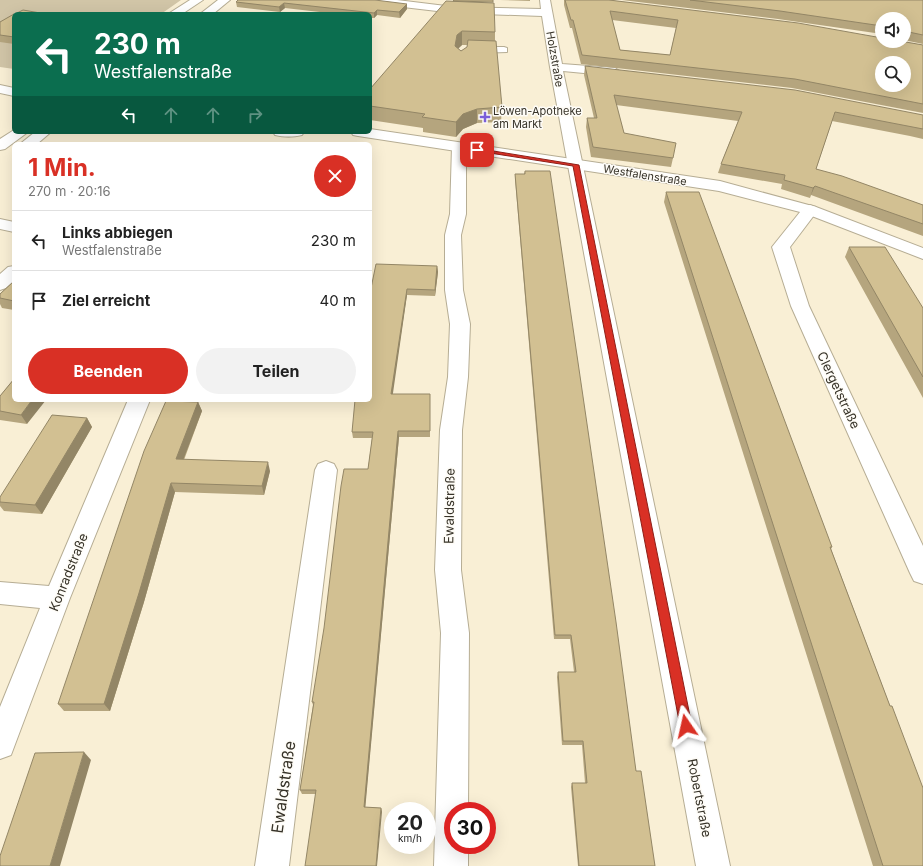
<!DOCTYPE html>
<html lang="de">
<head>
<meta charset="utf-8">
<style>
  body { margin:0; font-family:Inter,sans-serif; background:#f2f2f2; color:#222; height:100vh; display:flex; flex-direction:column; font-size:15px; white-space:nowrap }
  * { box-sizing:border-box; margin:0 }
  p { font-size:13px; color:#767676 }
  .icon { flex:none; width:22px; height:22px; fill:none; stroke:currentColor; stroke-width:2; stroke-linecap:round; stroke-linejoin:round }
  .map { position:relative; flex:1; overflow:hidden }
  .drawer { position:absolute; left:12px; top:142px; width:360px; height:260px; display:flex; flex-direction:column; background:#fff; border-radius:6px; box-shadow:0 4px 16px #0002 }
  .drawer>* { flex:none }
  .top-card { position:absolute; left:12px; top:12px; width:360px; height:122px; border-radius:6px; box-shadow:0 4px 16px #0002; background:#0b6e4f; color:#fff; overflow:hidden }
  .tools { position:absolute; left:875px; top:12px; display:grid; gap:8px }
  .tools a { display:grid; place-items:center; width:36px; height:36px; border-radius:50%; background:#fff; box-shadow:0 4px 16px #0002; font-size:20px }
  .speed { position:absolute; left:384px; top:802px; display:flex; gap:8px; font-size:20px; font-weight:700; text-align:center }
  .speed>* { display:grid; place-content:center; width:52px; height:52px; border-radius:50%; background:#fff; box-shadow:0 4px 16px #0002; line-height:1 }
  .speed small { font-size:10px; font-weight:400 }
  .speed .limit { border:6px solid #d22; background:#fff; color:#111 }
  .pin { position:absolute; display:grid; place-items:center; width:34px; height:34px; color:#fff; margin:-17px; border-radius:8px; box-shadow:0 2px 6px #0006 }
  .me { position:absolute; width:44px; margin:-22px; rotate:349deg; stroke-linejoin:round; filter:drop-shadow(0 0 3px #0008) }
  .turn { display:flex; align-items:center; gap:14px; height:84px; padding:0 16px; font-size:18px }
  .turn .icon { width:52px; height:52px; stroke-width:2.5 }
  .turn b { display:block; font-size:28px; line-height:34px }
  .lanes { display:flex; align-items:center; height:38px; padding:0 16px; background:#0003; justify-content:center; gap:20px; direction:ltr }
  .lanes .off { opacity:.35 }
  .round { display:grid; place-items:center; flex:none; width:42px; height:42px; border-radius:21px; background:#f2f2f2 }
  .headline { display:flex; align-items:center; justify-content:space-between; height:68px; padding:0 16px }
  h1 { font-size:24px; font-weight:700; line-height:30px; color:#d93025 }
  .action { display:flex; gap:8px; margin-top:auto; padding:8px 16px }
  .action a { flex:1; height:46px; border-radius:24px; background:#d93025; color:#fff; font-size:16px; font-weight:700; line-height:46px; text-align:center }
  .action a+a { background:#f2f2f2; color:#222 }
  ul { padding:0; list-style:none }
  li { display:flex; align-items:center; gap:12px; height:60px; padding:0 16px; border-top:1px solid #e0e0e0 }
  li div { flex:1 }
  li b { display:block; font-size:15px }
  li em { font-style:normal }
  .map>svg:first-child { display:block }
  .green { fill:#d1c5a7 }
  .lines { fill:none; stroke-linecap:round; stroke-linejoin:round }
  .service-casing { stroke:#b6ad94; stroke-width:2 }
  .minor-casing { stroke:#b6ad94; stroke-width:2 }
  .tertiary-casing { stroke:#b6ad94; stroke-width:2 }
  .secondary-casing { stroke:#b6ad94; stroke-width:2 }
  .service { fill:#fff; fill-rule:evenodd }
  .minor { fill:#fff; fill-rule:evenodd }
  .tertiary { fill:#fff; fill-rule:evenodd }
  .secondary { fill:#fff; fill-rule:evenodd }
  .wall { fill:#b5a57e; fill-rule:evenodd }
  .shaded-wall { fill:#938666 }
  .building { fill:#d2c092; stroke:#938666; fill-rule:evenodd }
  .route { fill:#d93025; stroke:#8d1f18 }
  .poi-dot { fill:#7a5ed9; stroke:#fefcf7; stroke-width:1.5 }
  .labels { text-anchor:middle; stroke-width:3; stroke-linejoin:round; paint-order:stroke }
  .far-street-label { font-size:11px; fill:#373329; stroke:#fefcf7 }
  .far-poi-label { font-size:11px; fill:#373329; stroke:#fefcf7; text-anchor:start }
  .street-label { font-size:13px; fill:#373329; stroke:#fefcf7 }
  .near-street-label { font-size:16px; fill:#373329; stroke:#fefcf7 }
</style>
</head>
<body>
<div class="map">
<svg width="923" height="866" viewBox="0 0 923 866">
  <rect width="100%" height="100%" fill="#f9efd5"/>
  <!-- green -->
  <path class="green" d="M0,0h181l-20,14h-147v55l-14,-2z"/>
  <g class="lines">
    <defs>
      <path id="service" d="M504,47l3,1v4l-30,1 -4,-3 4,-3z"/>
      <path id="minor" d="M364,0h33l57,7 87,2 -1,-9h10l12,64 53,4 6,4 -6,4 -52,-5 167,795h-34l-146,-799 -8,-51 -88,-3 -85,-10z
        M459,143l5,1 2,3v67l-5,21 2,55 7,34 -2,53 -6,53 -1,140 8,63 -1,178h-15v34h15v21h-34l7,-233 -6,-63 5,-140 8,-53 2,-53 -5,-34v-55l5,-21 2,-67 2,-3z
        M810,205l6,2 2,3 -28,37 19,59 114,240v38l-9,-3 -4,-8 -119,-267 -19,-59 32,-40z
        M0,219l14,3v10l-14,-3z
        M14,266v15l-8,7 -6,2v-16l8,-7z
        M128,400h22l-80,198 -59,157 -11,4v-52l40,-99 -40,-4v-22l49,4z
        M326,461l8,3 3,6 -48,396h-34l60,-396 3,-6z"/>
      <path id="tertiary" d="M370,129l350,52 96,26 107,41v11l-119,-46 -85,-22 -361,-55 -5,-1 -2,-3h19z
        M273,132h31l-2,3c-8,2 -19,2 -27,0z"/>
      <path id="secondary" d="M190,0h13l-21,14h-14z
        M218,0h12l-17,14h-13z
        M0,85l14,3v8l-14,-3z
        M14,130v2h14l-23,17 -5,1v-11z
        M35,132h16l-14,12h-17z"/>
    </defs>
    <!-- service casing -->
    <use href="#service" class="service-casing"/>
    <!-- minor casing -->
    <use href="#minor" class="minor-casing"/>
    <!-- tertiary casing -->
    <use href="#tertiary" class="tertiary-casing"/>
    <!-- secondary casing -->
    <use href="#secondary" class="secondary-casing"/>
    <!-- service -->
    <use href="#service" class="service"/>
    <!-- minor -->
    <use href="#minor" class="minor"/>
    <!-- tertiary -->
    <use href="#tertiary" class="tertiary"/>
    <!-- secondary -->
    <use href="#secondary" class="secondary"/>
  </g>
  <!-- wall -->
  <path class="wall" d="M238,0l169,9 -7,9 -23,-3 -3,3h-4v-4h-33l-52,-6 -5,4 -43,-5 -1,-5z
    M500,0h30v1z
    M564,0h45l314,45v68l-131,-25 -211,-24 -9,-36h-2l-6,-23zM612,20l64,8 -6,27 -50,-5z
    M622,0h301v44l-19,-4v-21h-22v15l-104,-15z
    M453,1l42,31v9l7,66 -1,15 -24,1 -14,6 -7,8 -33,-5v-4l-53,-8v-31zM462,45h5v2l-6,4 -3,-3z
    M14,14v30l-14,-2v-20z
    M585,66l338,49v24l-13,-3 -78,-15 -16,48 107,36v31l-112,-41 -1,3 -29,-9 1,-5 -64,-11 3,-9 17,-43 -122,-16 8,28 49,25 -2,9 -80,-10 -5,-30 1,-9h7l-10,-43z
    M525,171l111,600 19,95h-77l-7,-79 1,-4h13l-3,-38h-20l-5,-68 1,-5h16l-4,-33h-16l-39,-460v-5h9z
    M666,192l166,355 -1,2 59,157 33,160h-50l-209,-664z
    M849,247l74,61v90l-78,-141z
    M437,266l1,6 -3,24 -28,-1 -15,99h38v43h-31l-34,370 16,1 1,4 -67,-18h-13l-2,-4 13,-85 -1,-3 56,-233 4,-31h-19l-1,-6 18,-139z
    M14,281v29l-12,-2 -2,-4v-10z
    M14,379l13,45 -27,-4v-24z
    M198,402l4,9 -18,49 86,11 -6,24 -89,-3 -31,110 -34,109h-46l-6,-7z
    M87,418l5,9 -50,87 -38,-3 -4,-5v-9z"/>
  <!-- shaded-wall -->
  <path class="shaded-wall" d="M284,3l1,5 -5,4 -1,-5z
    M407,4v5l-7,9 -1,-6z
    M377,10v5l-3,3v-5z
    M462,31v14l-4,4 -3,-3 2,-11z
    M477,109v14l-14,6 -7,8v-15l7,-8z
    M815,186l-4,9 -1,3 3,-10z
    M437,266l1,6 -3,24v-6z
    M407,289v6l-15,105 -1,-6z
    M32,400h14l-19,24 -6,-9z
    M198,402l4,9 -22,57 -4,-9z
    M87,418l5,9 -50,87 -7,-9z
    M398,431l1,6 -34,374 -1,-4z
    M268,462l2,9 -6,24 -2,-9z
    M171,483l4,9 -31,110 -34,109 -6,-7z
    M84,752l7,8 -31,106h-10z
    M381,808l1,4 -5,54h-1z"/>
  <!-- building -->
  <path class="building" d="M238,0h137l32,4 -8,8 -22,-2 -3,3 -90,-10 -5,4 -43,-5z
    M454,0h39v2l-40,-1z
    M565,0h44l189,23 84,15v3h18l23,4v59l-128,-25 -213,-24 -9,-35h-2zM610,11l68,9 -8,35 -50,-5zM882,63h22v22h-22z
    M690,0h233v35l-19,-4v-12h-22v7l-102,-15z
    M446,1l48,2 1,29 -33,-1 -5,4 -2,11 6,5 6,-4 1,-7 28,1 6,66 -25,2 -14,5 -7,8 -34,-5 3,-3 -55,-8v-17z
    M23,10l23,4h-31z
    M14,14v23l-14,-2v-13z
    M585,66l210,24 128,25v14l-88,-17 -19,57 26,7 81,29v19l-108,-38 -2,2 -29,-8 1,-5 -64,-11 21,-52 -128,-17 10,38 52,10 -3,15 -80,-11 -6,-29h10z
    M525,171h25l66,451 20,149h5l14,95h-76l-7,-83h15l-4,-42h-20l-5,-69h18l-5,-37h-16l-40,-461h10z
    M666,192h33l133,355h-2l60,159h2l31,82v78h-40z
    M849,247h36l38,61v69z
    M376,264l61,2 -2,24 -28,-1 -16,105h39v37h-32l-34,376 17,1 -5,58h-71l11,-76h-16l14,-88h-2l12,-74 17,-142 3,-17h24l5,-37h-21l3,-32h15v-107z
    M14,281v20l-14,-3v-4z
    M14,379v21h18l-11,15 -21,-4v-15z
    M166,401l32,1 -22,57 92,3 -6,24 -91,-3 -32,110 -35,111h-46l86,-253z
    M52,415l35,3 -52,87 -35,-3v-5z
    M84,752l-34,114h-50v-10l35,-103z"/>
  <!-- route -->
  <path class="route" d="M475,148l104,17 113,561 -2,4 -4,2 -4,-2 -2,-4 -107,-560 -96,-15h-2z"/>
  <!-- markers -->
  <path class="poi-dot" d="M483 111h4v4h4v4h-4v4h-4v-4h-4v-4h4z"/>
  <g class="labels">
    <!-- far-street labels -->
    <g class="far-street-label">
      <text transform="translate(555 59) rotate(80)" y="4">Holzstraße</text>
      <text transform="translate(645 175) rotate(9)" y="4">Westfalenstraße</text>
    </g>
    <!-- far-poi labels -->
    <g class="far-poi-label">
      <text x="493" y="115">Löwen-Apotheke<tspan x="493" dy="13">am Markt</tspan></text>
    </g>
    <!-- street labels -->
    <g class="street-label">
      <text transform="translate(839 390) rotate(65)" y="5">Clergetstraße</text>
      <text transform="translate(449 506) rotate(-89)" y="5">Ewaldstraße</text>
      <text transform="translate(68 572) rotate(-68)" y="5">Konradstraße</text>
      <text transform="translate(700 798) rotate(79)" y="5">Robertstraße</text>
    </g>
    <!-- near-street labels -->
    <g class="near-street-label">
      <text transform="translate(283 787) rotate(-82)" y="6">Ewaldstraße</text>
    </g>
  </g>
</svg>
<div class="tools">
<a><svg class="icon" aria-label="sound" viewBox="0 0 24 24"><path d="M4 9h4l5-4v14l-5-4H4zM17 9q2 3 0 6"/></svg></a>
<a><svg class="icon" aria-label="search" viewBox="0 0 24 24"><circle cx="10" cy="10" r="6"/><path d="M15 15l6 6"/></svg></a>
</div>
<div class="speed"><div>20<small>km/h</small></div><div class="limit">30</div></div>
<div class="pin" style="left:477px;top:150px;background:#d93025"><svg class="icon" aria-label="arrive" viewBox="0 0 24 24"><path d="M6 21V4h12l-3 4 3 4H6"/></svg></div>
<svg class="me" style="left:686px;top:726px" viewBox="-20 -20 40 40"><path d="M0-17L14 15 0 8-14 15z" fill="#d93025" stroke="#fff" stroke-width="4"/></svg>
<div class="top-card">
<div class="turn"><svg class="icon" aria-label="left" viewBox="0 0 24 24"><path d="M17 20v-9H6M10 6l-5 5 5 5"/></svg><div><b>230 m</b>Westfalenstraße</div></div>
<div class="lanes"><svg class="icon" aria-label="left" viewBox="0 0 24 24"><path d="M17 20v-9H6M10 6l-5 5 5 5"/></svg><svg class="icon off" aria-label="ahead" viewBox="0 0 24 24"><path d="M12 20V5M6 11l6-6 6 6"/></svg><svg class="icon off" aria-label="ahead" viewBox="0 0 24 24"><path d="M12 20V5M6 11l6-6 6 6"/></svg><svg class="icon off" aria-label="right" viewBox="0 0 24 24"><path d="M7 20v-9h11M14 6l5 5-5 5"/></svg></div>
</div>
<section class="drawer">
<div class="headline"><div><h1>1 Min.</h1><p>270 m · 20:16</p></div><a class="round" style="background:#d93025;color:#fff"><svg class="icon" aria-label="close" viewBox="0 0 24 24"><path d="M6 6l12 12M18 6L6 18"/></svg></a></div>
<ul>
<li><svg class="icon" aria-label="left" viewBox="0 0 24 24"><path d="M17 20v-9H6M10 6l-5 5 5 5"/></svg><div><b>Links abbiegen</b><p>Westfalenstraße</p></div><em>230 m</em></li>
<li><svg class="icon" aria-label="arrive" viewBox="0 0 24 24"><path d="M6 21V4h12l-3 4 3 4H6"/></svg><div><b>Ziel erreicht</b></div><em>40 m</em></li>
</ul>
<div class="action"><a>Beenden</a><a>Teilen</a></div>
</section>
</div>
</body>
</html>
